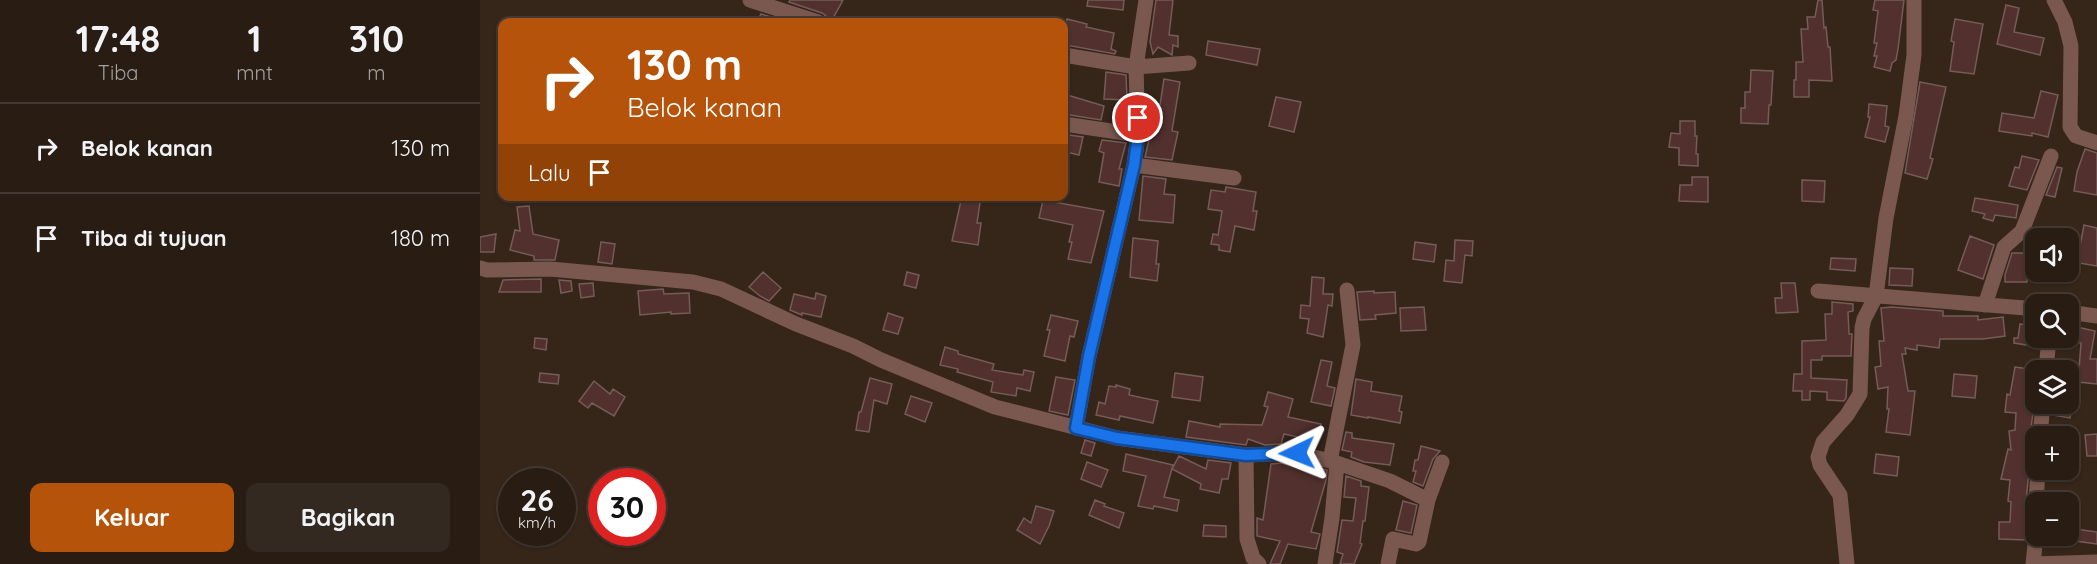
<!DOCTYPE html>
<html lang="id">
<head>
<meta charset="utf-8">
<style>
  body { margin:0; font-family:Quicksand,sans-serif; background:#342921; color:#f1f3f6; height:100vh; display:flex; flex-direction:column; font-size:22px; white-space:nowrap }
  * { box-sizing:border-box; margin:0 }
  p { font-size:20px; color:#a5a1a0 }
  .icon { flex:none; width:33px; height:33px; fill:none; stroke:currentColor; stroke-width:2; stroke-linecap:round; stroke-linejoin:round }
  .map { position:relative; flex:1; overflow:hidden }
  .panel { display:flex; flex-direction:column; background:#281c13; width:480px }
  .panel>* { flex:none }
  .banner { position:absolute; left:18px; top:18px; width:570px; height:183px; border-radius:12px; box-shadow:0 2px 4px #0004,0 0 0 2px #443a33; background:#b45309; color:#fff; overflow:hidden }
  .tools { position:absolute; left:1545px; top:228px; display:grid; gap:12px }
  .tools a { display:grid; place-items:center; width:54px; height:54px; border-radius:12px; background:#281c13; box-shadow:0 2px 4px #0004,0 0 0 2px #443a33; font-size:30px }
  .speed { position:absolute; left:18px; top:468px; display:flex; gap:12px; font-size:30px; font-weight:700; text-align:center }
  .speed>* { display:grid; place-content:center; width:78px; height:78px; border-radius:50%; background:#281c13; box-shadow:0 2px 4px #0004,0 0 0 2px #443a33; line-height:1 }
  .speed small { font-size:15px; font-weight:400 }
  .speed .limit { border:9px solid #d22; background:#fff; color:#111 }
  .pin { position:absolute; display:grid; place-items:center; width:51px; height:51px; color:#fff; margin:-26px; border:3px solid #fff; border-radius:50%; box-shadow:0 2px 6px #0007 }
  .me { position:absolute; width:66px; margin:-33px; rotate:268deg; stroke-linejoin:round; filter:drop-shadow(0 0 4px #0008) }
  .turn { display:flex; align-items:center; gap:21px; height:126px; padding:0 30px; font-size:27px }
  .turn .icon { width:78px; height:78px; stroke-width:2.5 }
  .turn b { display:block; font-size:42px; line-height:51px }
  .then { display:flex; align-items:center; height:57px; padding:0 30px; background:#0003; gap:12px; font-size:22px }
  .eta { display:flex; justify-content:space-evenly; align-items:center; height:102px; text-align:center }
  .eta b { font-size:36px; font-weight:800; line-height:42px }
  .cta { display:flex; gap:12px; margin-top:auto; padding:12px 30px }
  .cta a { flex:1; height:69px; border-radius:12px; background:#b45309; color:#fff; font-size:24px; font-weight:800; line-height:69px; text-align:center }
  .cta a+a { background:#342921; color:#f1f3f6 }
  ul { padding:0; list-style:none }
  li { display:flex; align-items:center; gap:18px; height:90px; padding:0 30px; border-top:2px solid #443a33 }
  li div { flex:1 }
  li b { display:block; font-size:22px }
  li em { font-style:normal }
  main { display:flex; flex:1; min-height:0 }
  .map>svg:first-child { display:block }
  .building { fill:#51302d; stroke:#745c59; stroke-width:1.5 }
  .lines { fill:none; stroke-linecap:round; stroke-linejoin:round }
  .minor { stroke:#7b584f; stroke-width:15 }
  .route-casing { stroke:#114b97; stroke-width:15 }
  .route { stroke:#1a73e8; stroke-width:10 }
</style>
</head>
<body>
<main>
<section class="panel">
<div class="eta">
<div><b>17:48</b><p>Tiba</p></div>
<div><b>1</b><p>mnt</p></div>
<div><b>310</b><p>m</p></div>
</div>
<ul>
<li><svg class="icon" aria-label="right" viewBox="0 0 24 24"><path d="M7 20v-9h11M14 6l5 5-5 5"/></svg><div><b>Belok kanan</b></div><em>130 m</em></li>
<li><svg class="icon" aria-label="arrive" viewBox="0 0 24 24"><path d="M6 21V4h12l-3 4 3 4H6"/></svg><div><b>Tiba di tujuan</b></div><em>180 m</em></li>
</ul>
<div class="cta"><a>Keluar</a><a>Bagikan</a></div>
</section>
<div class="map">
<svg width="1617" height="564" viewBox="0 0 1617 564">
  <rect width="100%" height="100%" fill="#362519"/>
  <!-- building -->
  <path class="building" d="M310,0h53l-12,22h-4l-1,-6 -4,-3 -33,-11z
    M608,0h36l-1,10 -36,-4z
    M676,0h17l-4,35 9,1v11l-5,-2 -1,10 -14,-8 -5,7 -3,-12z
    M1338,0h4l2,28 2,-1 2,20h2l2,34 -23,-1v17h-15v-17h2v-18h7l-2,-33h7l-1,-12h8z
    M1395,0h29l-6,49 -2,11 -4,3 -2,8 -16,-4 3,-11h-3l3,-13h-3l4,-32 -5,-1z
    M1526,5l13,3 -5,24 30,6 -4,17 -43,-11z
    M281,14l27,8h-24l-6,-2z
    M587,19l20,5 -1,3 28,6 -3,16 5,2 -1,3 -49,-9 3,-11 -5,-1z
    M1475,19l28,5 -9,50 -24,-3 4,-29 -3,-1z
    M728,41l52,8 -3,16 -51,-10z
    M1271,70l22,1 -2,34h-2l-1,19 -27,-1v-15h4v-16h5z
    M626,72l20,3 1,25 -23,-1z
    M684,79l16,3 -8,49 6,1 -6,28 -27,-3 7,-30 3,-22h5z
    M1440,82l26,5 -16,71 3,1 -6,20 -22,-6z
    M1561,91l17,4 -10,42 -16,-4v3l-33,-5 3,-18 32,5z
    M584,94l40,12 -3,14 -37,-6z
    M796,97l25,5 -7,30 -25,-6z
    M1389,104l18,2 -2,20 4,1 -4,15 -20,-5 5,-20h-2z
    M1200,121h15v15h2l-1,18h2v12l-19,-1v-17l-10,-1 2,-14 9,1z
    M589,135l14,2 -4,18 -13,-3z
    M622,140l24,3 -7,26h3l-3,17 -20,-4 5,-29 -5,-2z
    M1605,149l12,4v42l-23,-4 3,-19z
    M1542,156l17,4 -12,30 -18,-4 6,-19 4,1z
    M1577,167l5,1 -7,29 -9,-2z
    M663,176l23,3 -2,15 11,1 -2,28 -34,-3z
    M1212,177h16v25l-29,-1 1,-16h12z
    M1322,180l23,1 -1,21 -22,-1z
    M746,187l30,5 -3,19h4l-3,19 -19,-4 -5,26 -11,-2v-5l-8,-1 2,-10 5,1 4,-24 -14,-2 3,-19 14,2z
    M482,196h19l-4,27h4l-3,22 -26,-4z
    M1495,198l43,7 -2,13 -21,-3 -2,6 -10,-3 2,-4 -13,-3z
    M563,200l61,11 -13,52 -23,-4 4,-17h-3l4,-17 -34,-7z
    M49,206l4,28 26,6 -4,20h-21v-4l-24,-6 5,-20 5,1 -3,-24z
    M1604,225l13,3v38l-24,-4 3,-16h4z
    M16,234l-2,18h-14v-15z
    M1490,236l24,9 -11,34 -25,-9z
    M653,238l25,3 -2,23h3l-2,17 -27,-4z
    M975,240l18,1 -1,15 -7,-1 -3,28 -18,-2 2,-21 8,1z
    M121,242l14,2 -3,20 -14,-2z
    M935,242l21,3 -2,17 -21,-3z
    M1532,253h14l1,29h-22v-7z
    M1351,258l25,1 -1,12 -25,-2z
    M1410,268l23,1 -1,17 -23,-1z
    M283,272l18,16 -12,13 -9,-5 -11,-9z
    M427,272l12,3 -3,13 -12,-3z
    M832,277l12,1 -1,16h10l-1,12 -4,-1 -5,32 -16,-4 2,-14 -9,-1 1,-13 9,1z
    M61,279v13h-42l4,-12z
    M79,280l12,1 1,10 -11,2z
    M113,283l1,13 -13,2 -2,-14z
    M1301,283h14l3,29 -22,1 -1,-15h7z
    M183,289l1,5 25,-1 1,20 -19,1v-2l-31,3 -2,-24z
    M894,291v2l21,-1 1,21 -21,2 1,4 -16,1 -3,-28z
    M336,293l10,3 -5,21 -19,-4v2l-12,-5 4,-16 21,5z
    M1352,302l21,2v7l-5,1 1,22h3l-1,22h-29v4h-11v18l36,2 -1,18 -2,3 -17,-1v-8l-17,-1v9h-8v-9h-9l1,-17h8v-33l24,-1 -1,-26h7z
    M944,307l2,23 -25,1 -1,-23z
    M1412,307l51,4v5h35v4l25,-3 2,19 -22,3h-43l-1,9 -22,-3v5l-12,-2 1,6h-4l6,37h7l-5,44 -24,-3 3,-23h-2l1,-22 -10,2 -3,-22 6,-1 -2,-25h5l-3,-33z
    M408,313l15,5 -5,16 -15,-4z
    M571,315l27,6 -4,16 -4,-1 -5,25 -21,-5 6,-26h-3z
    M1540,324l16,2v12h3l-1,9 -24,-4v-5h4z
    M1597,327l18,4 -5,28h7v25l-19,-2 3,-39 -7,-2z
    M55,338l12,1 -1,11 -12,-2z
    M465,347l13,4v3l36,10 -2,6 31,5 1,-5 10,2 -4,19 -13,-3 -1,8 -25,-4 2,-10 -36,-10 1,-3 -18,-4z
    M841,360l11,2 -5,24 8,2 -4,18 -20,-4z
    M1535,367l21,3 -1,10 -3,-1 -2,19h5l-5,37 2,7 -6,59 2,6 6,4v8h-5l-3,21 -27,-1v-17h11l1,-20 -3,-1 2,-21 -9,-1 7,-30 3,1 -2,-19 6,-1 1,-17 -11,-1 2,-18 3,1z
    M60,373l19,2 -1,9 -19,-2z
    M695,373l28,4 -3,24 -28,-4z
    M1474,374l23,2 -2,22 -23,-2z
    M576,377l19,3 -7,35 -19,-4z
    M390,378l22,6 -5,20 -13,-4 -5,32 -13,-2 3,-18h2z
    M876,379l16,3 -1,9 31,5 -3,15 3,1 -2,11 -32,-6v1l-17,-3z
    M114,381l16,13 3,-5 12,8 -11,19 -22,-13 -4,5 -9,-7z
    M636,385l14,4 -1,6 29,6 -5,22 -33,-7 -1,4 -23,-5 3,-13 6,2 4,-18 7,1z
    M788,392l25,7 -5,18 33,7 -4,17 -33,-7 -3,10 -16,1 -17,-6 -2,6 -60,-8 3,-16 31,6v-3l42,1 6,-18 -4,-1z
    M431,396l21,7 -7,19 -20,-8z
    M1574,404h18l-2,14 -18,-3z
    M866,432l6,1v5l42,6 -4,21 -26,-3 -13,-5 1,-5 -10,-2z
    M1617,434v22h-10l-2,-21z
    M605,440l10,3 -4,13 -10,-3z
    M941,446l19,5 -7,8 -10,27 -10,-4 3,-11h-3l2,-11h3z
    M646,454l47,11 -9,32 15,3 -2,11 -23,-5 -1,3 -15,-3 8,-30 -23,-5z
    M1396,454l23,3 -2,19 -23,-3z
    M699,456l27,13 2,-9 23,3 -3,16h-6l-3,14 -19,-4 1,-5 -29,-15z
    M607,462l21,8 -7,17 -20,-8z
    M801,463l20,4v-3l26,6 -1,10 -15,52 9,2 -4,15 -28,-5 -8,20h-10l10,-23 -23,-5v-18l6,2 8,-56z
    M866,476l15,5v5l8,1 -4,34h-2l-3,22 2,1 -8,20h-14l3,-10 -6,-2 5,-32 11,1 3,-23 -12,-1z
    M615,500l10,4 -1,2 20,7 -5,15 -30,-13z
    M923,501l14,4 -6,28 -15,-3z
    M556,506l18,5 -5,15 -9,18 -23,-14 7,-12 7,5z
    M724,525l22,1v11l-23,-1z
    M1588,528l29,4v12l-29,-4z"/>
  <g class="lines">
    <!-- minor -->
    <path class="minor" d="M270,0l68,22
      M1574,0l11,22 6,24 -1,81 6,9 21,7
      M584,55l72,12 53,-4
      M584,124l74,11
      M654,165l100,13
      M0,268l7,2 63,-1 143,13 28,7 75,35 57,22 28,14 114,47 122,31 129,17 51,-2 33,8
      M1338,291l218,18
      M1505,305l19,-58 18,-16 29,-75
      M1588,312l29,4
      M1566,370l3,-32
      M596,428l13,-72 45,-191 4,-30 -2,-68 10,-67
      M1560,436l3,-32
      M766,455l1,84 6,19 6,6
      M857,463l53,18 38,19
      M1556,502l2,-32
      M1556,536l-3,28 64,-2
      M845,564l7,-46 5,-55 -7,-2 23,-116 -6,-55
      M908,564l5,-25 23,5 3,-2 9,-42 14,-38
      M1367,564l-7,-69 -20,-30 -2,-8 5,-15 24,-27 13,-21 2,-66 2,-9 12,-23 10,-78 20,-102 8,-61v-55"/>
  </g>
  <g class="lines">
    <defs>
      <path id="route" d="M658,118v17l-4,30 -45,191 -13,72 41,10 129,17 51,-2"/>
    </defs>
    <!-- route casing -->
    <use href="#route" class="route-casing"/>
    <!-- route -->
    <use href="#route" class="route"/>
  </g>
</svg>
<div class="tools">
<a><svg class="icon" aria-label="sound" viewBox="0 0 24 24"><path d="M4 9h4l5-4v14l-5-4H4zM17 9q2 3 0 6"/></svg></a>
<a><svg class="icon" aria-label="search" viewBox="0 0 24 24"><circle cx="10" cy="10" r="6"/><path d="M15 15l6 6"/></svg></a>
<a><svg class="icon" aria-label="layers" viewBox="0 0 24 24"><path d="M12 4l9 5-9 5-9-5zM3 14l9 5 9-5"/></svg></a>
<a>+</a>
<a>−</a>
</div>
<div class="speed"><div>26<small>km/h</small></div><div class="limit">30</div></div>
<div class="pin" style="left:658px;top:118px;background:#d93025"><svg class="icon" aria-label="arrive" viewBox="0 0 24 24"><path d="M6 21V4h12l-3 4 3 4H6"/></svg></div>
<svg class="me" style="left:817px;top:453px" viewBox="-20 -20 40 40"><path d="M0-17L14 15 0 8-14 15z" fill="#1a73e8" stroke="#fff" stroke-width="4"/></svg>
<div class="banner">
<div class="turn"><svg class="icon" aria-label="right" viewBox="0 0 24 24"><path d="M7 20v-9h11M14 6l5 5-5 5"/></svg><div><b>130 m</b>Belok kanan</div></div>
<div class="then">Lalu<svg class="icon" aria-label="arrive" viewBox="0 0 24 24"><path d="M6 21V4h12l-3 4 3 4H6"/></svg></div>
</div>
</div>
</main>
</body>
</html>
